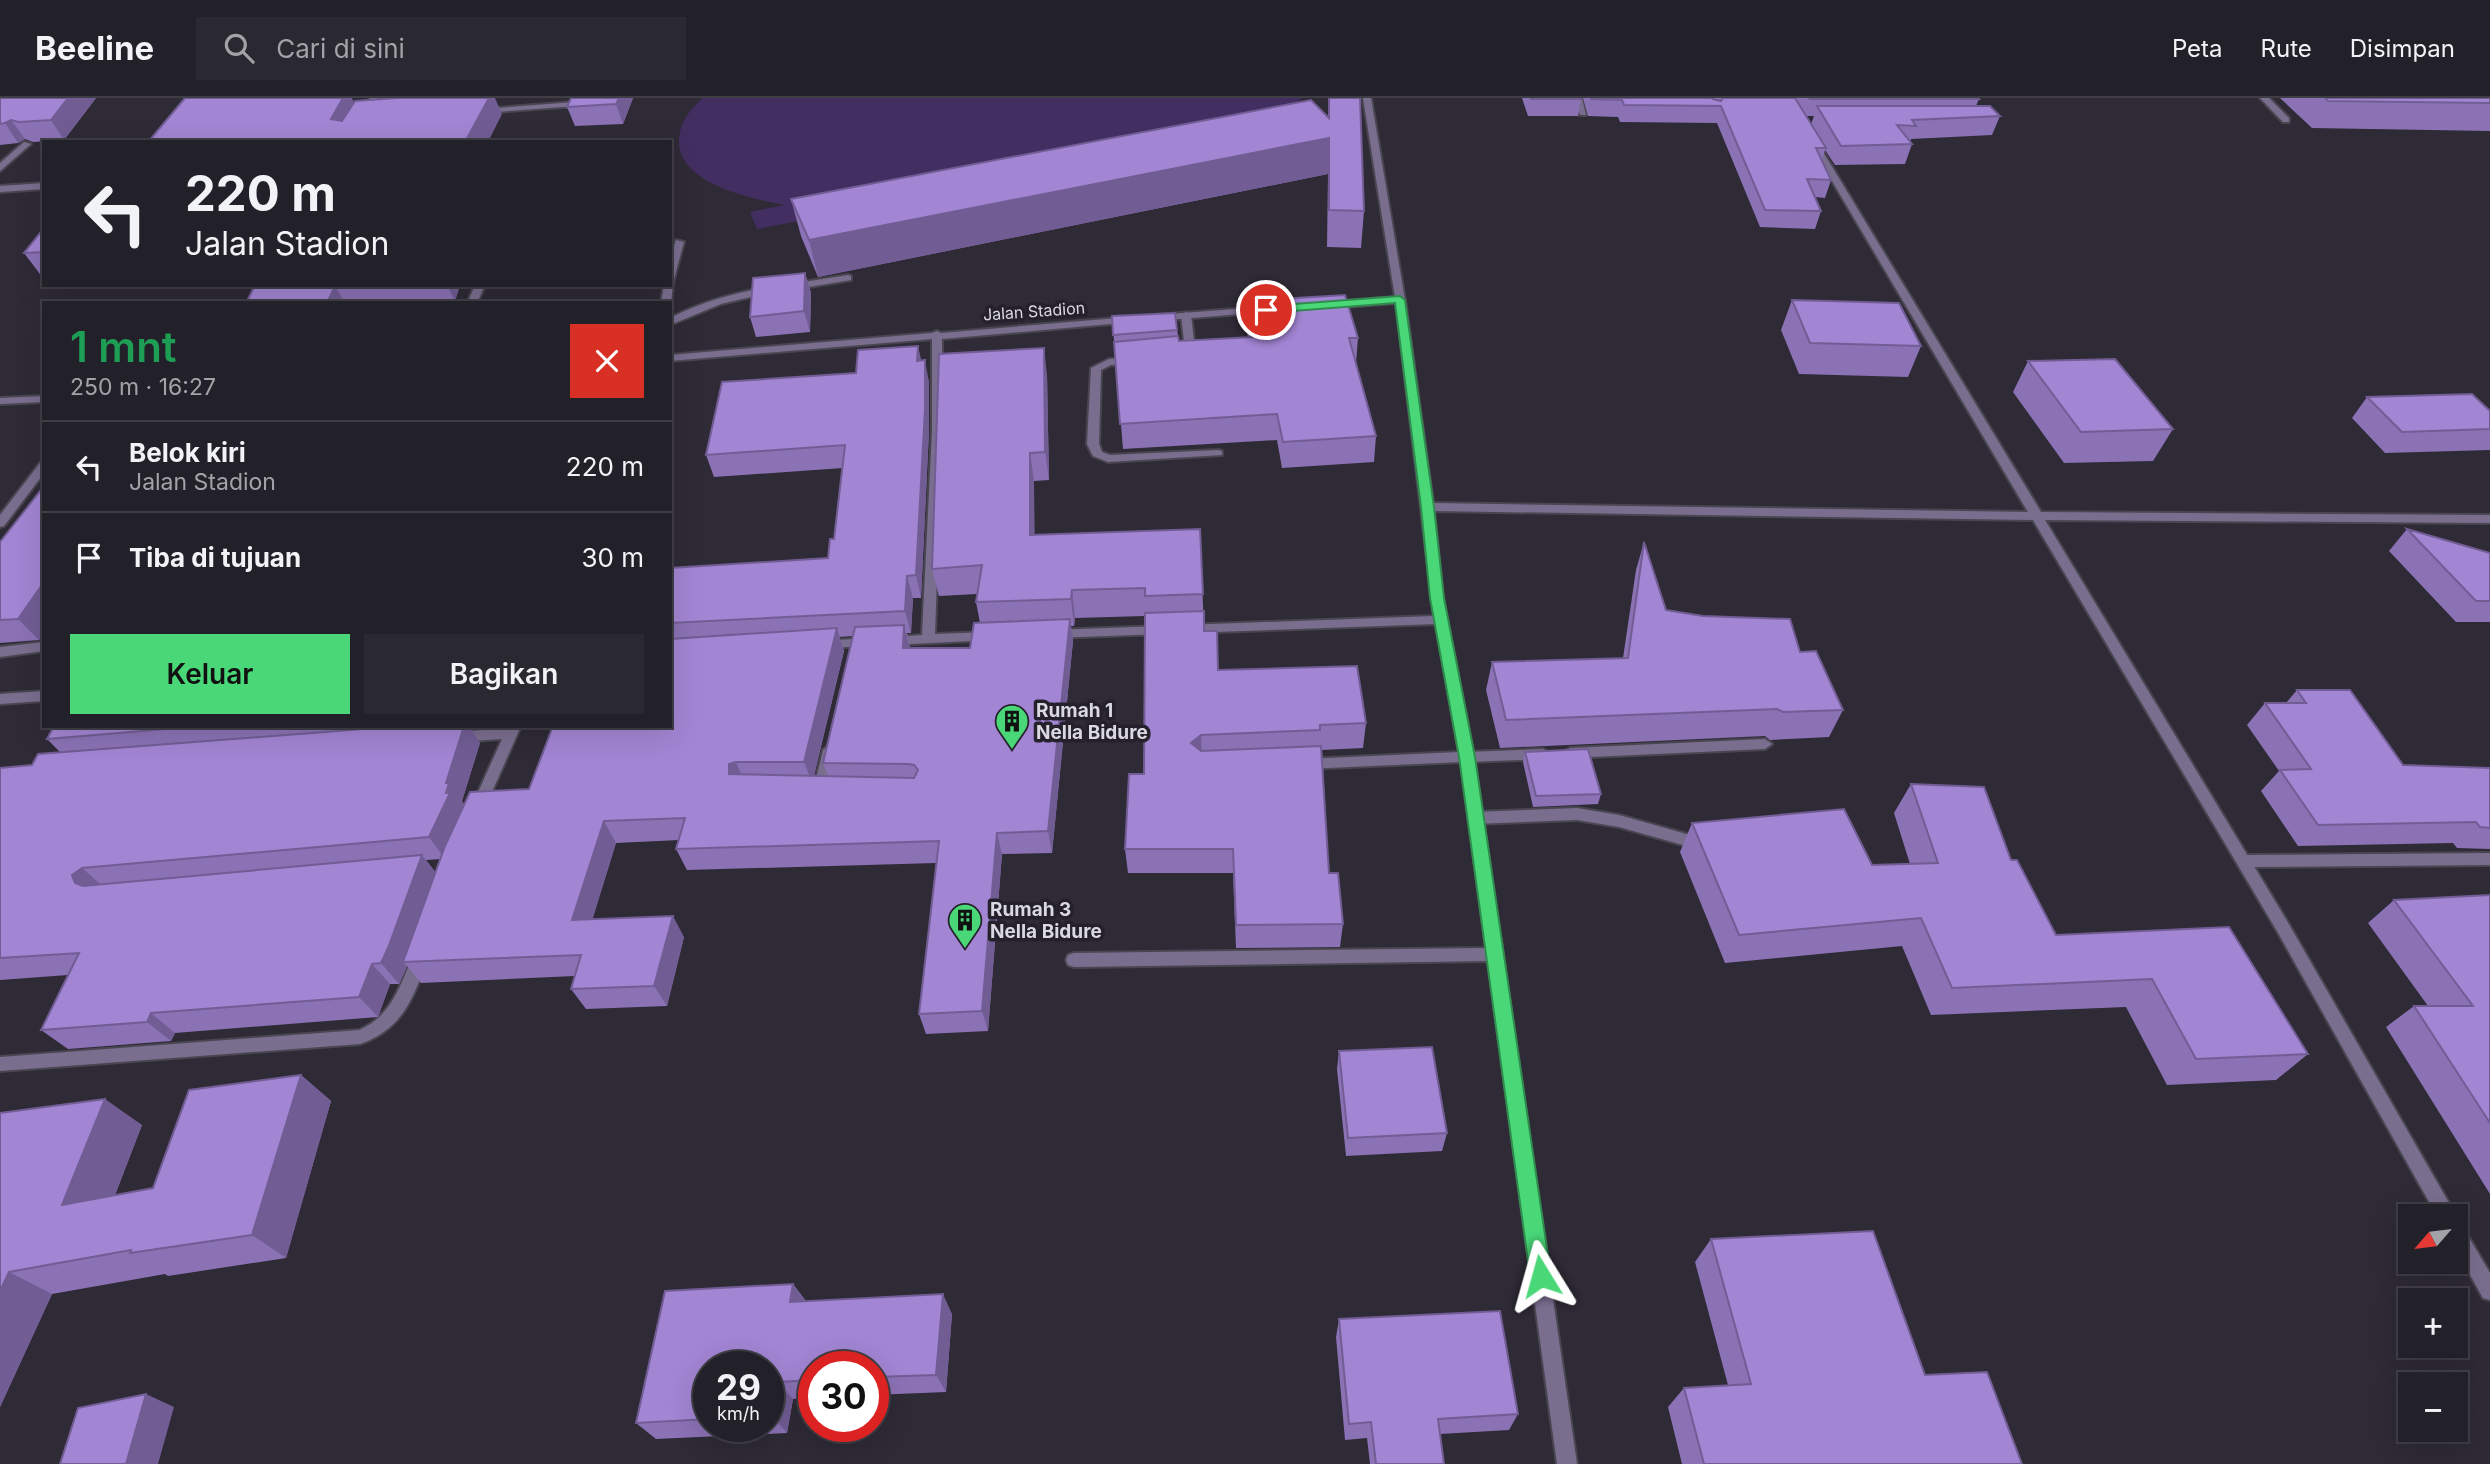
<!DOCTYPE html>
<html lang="id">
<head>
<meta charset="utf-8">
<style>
  body { margin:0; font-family:Inter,sans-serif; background:#2a2830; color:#f1f3f6; height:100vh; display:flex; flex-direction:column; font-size:26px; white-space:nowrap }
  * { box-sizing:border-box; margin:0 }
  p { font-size:23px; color:#a2a3a8 }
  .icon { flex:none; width:38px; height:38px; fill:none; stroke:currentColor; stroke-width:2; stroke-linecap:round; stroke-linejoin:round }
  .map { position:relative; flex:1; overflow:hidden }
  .drawer { position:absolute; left:42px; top:203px; width:630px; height:427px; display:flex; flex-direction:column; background:#222028; border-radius:0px; box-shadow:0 7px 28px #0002,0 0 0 2px #3f3e45 }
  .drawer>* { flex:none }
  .hud { position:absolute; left:42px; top:42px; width:630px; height:147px; border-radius:0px; box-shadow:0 7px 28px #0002,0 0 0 2px #3f3e45; background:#222028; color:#f1f3f6; overflow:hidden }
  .needle { width:46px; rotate:242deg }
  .fabs { position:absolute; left:2398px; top:1106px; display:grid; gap:14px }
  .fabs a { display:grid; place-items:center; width:70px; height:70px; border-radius:0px; background:#222028; box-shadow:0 7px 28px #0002,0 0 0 2px #3f3e45; font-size:35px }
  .speed { position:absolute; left:693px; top:1253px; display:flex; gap:14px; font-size:35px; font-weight:700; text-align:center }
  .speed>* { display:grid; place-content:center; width:91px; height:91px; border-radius:50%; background:#222028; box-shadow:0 7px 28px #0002,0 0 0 2px #3f3e45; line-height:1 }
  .speed small { font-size:18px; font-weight:400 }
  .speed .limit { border:10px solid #d22; background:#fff; color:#111 }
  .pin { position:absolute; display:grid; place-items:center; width:60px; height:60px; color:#fff; margin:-30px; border:4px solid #fff; border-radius:50%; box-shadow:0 2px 7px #0007 }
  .me { position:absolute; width:77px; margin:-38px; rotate:352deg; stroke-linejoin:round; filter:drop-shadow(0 0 5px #0008) }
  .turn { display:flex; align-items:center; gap:24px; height:147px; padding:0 28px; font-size:32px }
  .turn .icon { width:91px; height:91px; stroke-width:2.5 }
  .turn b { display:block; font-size:49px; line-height:60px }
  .round { display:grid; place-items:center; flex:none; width:74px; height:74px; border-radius:0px; background:#2a2830 }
  .summary { display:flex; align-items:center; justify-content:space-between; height:119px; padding:0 28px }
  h1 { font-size:42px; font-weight:600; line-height:52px; color:#1e9e55 }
  .action { display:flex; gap:14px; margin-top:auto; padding:14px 28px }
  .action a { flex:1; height:80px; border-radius:0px; background:#49d778; color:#111; font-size:28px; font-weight:600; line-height:80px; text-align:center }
  .action a+a { background:#2a2830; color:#f1f3f6 }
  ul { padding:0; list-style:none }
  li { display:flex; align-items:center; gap:21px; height:91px; padding:0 28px; border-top:2px solid #3f3e45 }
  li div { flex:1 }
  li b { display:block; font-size:26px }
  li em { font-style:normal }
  header { display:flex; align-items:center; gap:42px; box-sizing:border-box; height:98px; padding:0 35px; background:#222028; border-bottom:2px solid #3f3e45 }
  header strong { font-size:33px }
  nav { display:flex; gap:38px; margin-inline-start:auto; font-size:24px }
  .search { width:490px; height:63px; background:#2a2830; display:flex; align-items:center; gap:18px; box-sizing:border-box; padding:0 24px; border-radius:0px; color:#a2a3a8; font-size:26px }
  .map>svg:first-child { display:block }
  .green { fill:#432e61 }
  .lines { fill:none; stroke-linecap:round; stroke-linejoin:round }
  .service-casing { stroke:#4a4651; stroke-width:4 }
  .minor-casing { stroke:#4a4651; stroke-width:4 }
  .service { fill:#7a6e8f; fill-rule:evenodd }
  .minor { fill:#7a6e8f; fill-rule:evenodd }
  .wall { fill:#8b72b5; fill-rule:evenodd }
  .shaded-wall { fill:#715d94 }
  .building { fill:#a285d3; stroke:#715d94; stroke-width:2 }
  .route { fill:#49d778; stroke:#2f8c4e; stroke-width:2 }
  .labels { text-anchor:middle; stroke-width:7; stroke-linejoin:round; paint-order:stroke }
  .far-street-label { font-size:16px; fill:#dad8e0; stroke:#25212c }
  .poi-label { font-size:19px; font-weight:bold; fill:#dad8e0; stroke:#25212c; text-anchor:start }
</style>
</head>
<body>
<header>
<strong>Beeline</strong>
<div class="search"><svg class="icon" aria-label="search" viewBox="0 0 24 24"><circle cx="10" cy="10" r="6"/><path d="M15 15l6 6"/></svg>Cari di sini</div>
<nav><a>Peta</a><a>Rute</a><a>Disimpan</a></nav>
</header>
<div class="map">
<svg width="2490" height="1366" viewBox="0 0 2490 1366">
  <rect width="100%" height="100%" fill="#2e2a36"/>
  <!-- green -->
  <path class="green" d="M703,0h599l-13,12 42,10 -574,109 -7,-17 35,-7c-32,-6 -109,-21 -106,-66 1,-17 11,-30 24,-41z"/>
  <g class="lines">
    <defs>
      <path id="service" d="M588,3l4,2 -1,2 -109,8 -4,-2 4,-2z
        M676,142l8,2 -11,41 -2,20h-10l3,-18h6v-26z
        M848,177l3,1v4l-60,10 -5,-3 5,-3z
        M475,187h10l-7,16 -14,2 5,-4z
        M768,189l5,3 -2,2 -50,12 -51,21v-7c31,-16 64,-25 98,-31z
        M1186,214l5,3 4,35 -6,9 -4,1 -5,-3 5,-7 -4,-35z
        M1133,260l5,3 -1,2 -26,2 -10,5 -2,74 3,8 8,3 108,-5 4,1v4l-114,7 -15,-6 -6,-12 4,-76 18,-9z
        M1765,641l7,5 -7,5 -195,9 -7,-5 7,-5z
        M1543,651l7,5 -7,5 -76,3 -7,-5 7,-5z
        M1577,710l42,7 71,20 5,2 2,4 -2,4 -5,2 -71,-20 -42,-7 -102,4 -5,-2 -2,-4 2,-4 5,-2z
        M2490,755v12l-246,2 -5,-2 -2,-4 2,-4 5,-2z"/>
      <path id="minor" d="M370,0h8l-24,44h-8z
        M1363,0h8l34,202 28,203 595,9 -219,-370 4,-3 4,3 224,370 449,3v8l-445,-3 242,401 166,289 3,6 -1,2 -18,-2 -160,-285 -244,-411 -599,-9 9,87 31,159 103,707h-20l-69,-503 -414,6 -6,-2 -2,-5 2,-5 6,-2 412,-5 -25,-186 -156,7 -7,-5 7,-5 154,-7 -23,-128 -251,9 -6,-4 6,-4 249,-9 -38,-313 -65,5 -5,-3 5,-3 64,-5z
        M1574,0h8l4,17h-6z
        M2260,0h9l20,20v4h-6z
        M24,44l7,2 -31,27v-8z
        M44,85v6l-44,3v-6z
        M1262,209l5,3 -2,2 -109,9 -5,-3 5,-3z
        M1129,219l4,1v4l-191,17v92l-7,203 55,-2 6,4 -6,4 -98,5 -6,-4 6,-4 30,-2 10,-204v-92l-262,22v-6l262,-22 5,-2 4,2z
        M44,298v6l-44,2v-6z
        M44,364v11l-40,53 -4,1v-12l40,-52z
        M1162,528l6,4 -6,4 -109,4 -6,-4 6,-4z
        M868,540l6,4 -1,3 -51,4 -6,-4 6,-4z
        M44,544v9l-44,6v-10z
        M44,593v10l-44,3v-10z
        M507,628h14l-38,86h-10l-2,-4 31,-69 -44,3 -7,-5 7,-5 48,-4z
        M830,647l7,5 -10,41 -2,4h-10l-2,-4 10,-41z
        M420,852l5,2 3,5c-14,40 -25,72 -68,87l-360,27v-14l359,-27c35,-15 41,-47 56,-78z
        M2455,1123l6,3 29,49v27l-7,-2 -28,-50z"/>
    </defs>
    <!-- service casing -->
    <use href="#service" class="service-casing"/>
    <!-- minor casing -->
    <use href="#minor" class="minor-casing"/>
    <!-- service -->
    <use href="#service" class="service"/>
    <!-- minor -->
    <use href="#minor" class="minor"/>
  </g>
  <!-- wall -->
  <path class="wall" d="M0,0h96l-32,42 -31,2 -8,-3 -7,4 -18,2z
    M571,0h62l-10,26 -48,2 -8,-19z
    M1329,0h31l4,113 -3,37 -34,-1 1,-73 -510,103 -17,-41 -10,-37 537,-82z
    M1522,0h59v1l-3,17h-50z
    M1583,0h129l2,1 -1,-1h265l1,1 -3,7 24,10 -8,19 -81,4 -1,3 2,2 -7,20 -70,1 -10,-15 -3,10 9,20 -6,18 -10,-1 6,14 -6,18 -55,-2 -43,-104 -97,-1 -2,-5 -30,-1zM1806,18h8l-3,8z
    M2280,0h210v33l-178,-3z
    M44,130v50h-1l-19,-25z
    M805,175l6,20 -1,39 -54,5 -6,-20z
    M255,187h205l-5,16 -21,2h-188z
    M1792,202l129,46 -13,31 -109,-3 -18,-44z
    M1245,203l113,37 -2,25 20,73 -2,26 -92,6 -5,-28 -154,9 -11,-133 65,14 2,11 69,-4 -3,-11z
    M921,263l8,21v49l-8,167h-8l-2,35h-4l3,15h60l10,-25 -4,-21 1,-8 -38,2 -7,-27 115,-194 2,105 -15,1v54l166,-6 4,102 14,39 148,53 -3,25 -41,2 7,123 14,51 -3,23 -104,1 -3,-75h-105l-3,-24 19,-75 1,-158 -70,2 -1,8h-3l2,15 -21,212 -50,1 -14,177 -62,3 -7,-20 17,-151 -249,7 -11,-21 3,-9 -63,3 -24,76 92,18 -17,69 -81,3 -15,-20 4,-13 -154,7 -14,-17 -8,18h-9l-12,33 -203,16 -4,8 -103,8 -27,-19 27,-55 -68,5v-212l32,-3 29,-12 -14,-14 7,-13h431l-15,2 10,15 -18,58 2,3 65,-15 141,-63v-158l158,-10 6,-19 9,-71 -129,9 -8,-22 150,-82zM853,538l-30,127 5,13h-14l30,-125 -5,-14zM441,761l-5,14 -10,-13z
    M2028,263l145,68 -20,32 -89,2 -51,-71z
    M2367,299l123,14v39l-105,3 -33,-35z
    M44,388v146l-5,8 -39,3v-101z
    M2407,431l83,24v69h-34l-67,-71z
    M1644,444l22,68 134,42 43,58 -14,27 -59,3 -5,-4 -265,12 -14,-58 6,-28 131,-4 13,-88z
    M2297,592l106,75 87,3v81l-33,-1 -4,-5 -155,3 -37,-55 18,-20 -32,-46 18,-22h21z
    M1525,654l76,42 -3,10 -65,3 -10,-45z
    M1911,686l100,76 45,75 173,-8 79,127 -32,26 -109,5 -41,-78 -195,8 -29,-69 -177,17 -45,-111 12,-29 180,42 38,-1 -16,-51z
    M2490,797v299l-104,-167 28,-21h14l-60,-83 26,-23z
    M1339,953l108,82 -5,18 -96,5 -9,-87z
    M301,977l30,26 -45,157 -118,18 -3,-2 -113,20 -52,113v-294l142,12 -27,70 38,-7z
    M1711,1141l214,136 97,89h-340l-14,-57 16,-19 44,-3 -33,-123z
    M793,1186l13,17 146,13 -6,78 -73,3v-28h-59v31l-21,1 -6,34 -131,6 -20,-16zM709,1269h59v59h-59z
    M1339,1221l179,95 -9,16 -69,4 4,30h-74l-3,-26 -22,2 -9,-103z"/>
  <!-- shaded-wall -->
  <path class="shaded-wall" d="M65,0h31l-32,42 -13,-20z
    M343,0h9l7,15 -15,29 -13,-23z
    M489,0h6l7,16 -14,28h-23z
    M619,0h14l-10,26 -7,-20z
    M11,22l14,19 -7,4 -13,-20z
    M1329,40l-1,36 -510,103 -9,-37z
    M805,175l6,20 -1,39 -6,-21z
    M447,187h13l-5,16z
    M335,188l10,17h-18z
    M918,248l5,22 -6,-7z
    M1044,250l3,27 2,105 -4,-28z
    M925,262l4,22v49l-8,167 -5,-23z
    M1030,355l4,28 1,82 -5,-28z
    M907,478l6,22 -2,35 -6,-22z
    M43,484l1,50 -5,8 -21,-21z
    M1072,492l3,28 -1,8 -3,-27z
    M1070,521l3,22 -21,212 -4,-22z
    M904,527l6,23h-7z
    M837,530l7,23 -32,132 -8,-21z
    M464,628h5l11,17 -18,58 2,3 -19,55 -16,-22 17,-44v-10z
    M1201,637l1,25 -11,-17z
    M736,664l9,21 -16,-9v-10z
    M604,723l12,22 -30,98 -14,-21z
    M997,735l5,21 -14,177 -6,-20z
    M422,757l16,21 -35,86 4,4 -8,18 -18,-21z
    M82,770l24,21 -7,15 -24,-21 -3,-8z
    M673,818l11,21 -17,69 -13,-20z
    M372,866l18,20 -12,33 -19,-20z
    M151,915l24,20 -4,8 -24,-19z
    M301,977l30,26 -45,157 -34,-23z
    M105,1001l37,26 -40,104 -40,-24z
    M9,1174l43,22 -52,113v-116z
    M793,1186l15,20 -18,-2z
    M943,1196l9,20 -6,78 -10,-17z
    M777,1284l16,17 -6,34 -15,-17z
    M146,1296l28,13 -16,57h-32z"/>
  <!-- building -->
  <path class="building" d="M0,0h68l-17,22 -32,2 -8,-2 -6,3 -5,1z
    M185,0h158l-12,21 11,2 13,-20 41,-3h93l-24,44h-317z
    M571,0h48l-3,6 -49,3z
    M1329,0h31l4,113 -35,-1v-72l-520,102 -18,-41 520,-99 18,18z
    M1531,0h50v1h-50z
    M1591,0h121l1,1 8,2 2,-3h72l31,50h-10l15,32 -24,-1 14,32 -56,-1 -44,-104 -97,-1 -2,-5 -31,-1z
    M1809,0h169l1,1h-169z
    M2325,0h165v5l-162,-2z
    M1817,8h173l10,10 -88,4 4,6 -19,-1 15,19 -71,2z
    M44,130v24l-20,1z
    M805,175l-1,38 -54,6 3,-39z
    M255,187h83l-3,1 -8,17h-81z
    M1345,197l13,43h-9l27,98 -93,6 -6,-28 -157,10 -6,-82 64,-6 1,5 74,-4 -8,-36z
    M1792,202l107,3 22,43 -111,-3z
    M1175,215l2,17 -64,5 -1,-19z
    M918,248l-1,15 8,-1v49l-9,166 -9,1 -2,35 -235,12v-55l158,-10 2,-19h4l11,-94 -139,10 16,-73 134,-9 2,-23z
    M1044,250l1,104 -15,1v82l170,-6 3,65 -58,2v-8l-73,2 -1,9 -95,3 6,-37 -50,4 7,-215z
    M2115,261l58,70 -92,3 -53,-71z
    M2472,296l18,17v18l-88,3 -35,-35z
    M44,388v96l-26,37 -18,1v-78z
    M2407,431l83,24v48h-14z
    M1644,444l22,68 37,6 87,3 10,33 16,-1 27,59 -60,2 -6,-3 -271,11 -14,-58 136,-4z
    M1204,513v20h13l1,39 139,-4 9,57 -46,2v5l-119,5 -10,8 10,8 120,-5 8,127h9l5,51 -107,1 -3,-76h-108l4,-75h15l1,-161z
    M1070,521l-22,212 -51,2 -15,178 -63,3 20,-173 -263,8 9,-31 -81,3 -32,99 101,-4 -19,70 -83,3 10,-34 -178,7 42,-116 25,-54 59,-3 24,-63h117v-87l167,-11 -33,134h-68l-7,2v10l185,4 4,-8 -4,-5 -5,-1 -86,-1 32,-136 49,-2 -1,23h67l4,-25z
    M2297,592h53l53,75 87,3v60l-10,-1 -4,-5 -158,3 -38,-55 31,-1 -46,-66h41z
    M54,628h147l-154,13z
    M402,628h62l-18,57h3l-3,10h4l-21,44 -347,31 -10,7 3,8 8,3 339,-31 -34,93 -7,15 -9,1 -13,33 -208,16 -4,9 -106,8 38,-77 -79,5v-190l32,-3 6,-11z
    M1588,651l13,45 -65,2 -11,-44z
    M1911,686l73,3 27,73h6l39,75 173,-8 79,127 -112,5 -44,-80 -200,9 -31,-70 -182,17 -47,-112 152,-14 28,56 66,-2z
    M2490,797v228l-76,-117h59l-79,-106z
    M1432,949l15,86 -99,5 -9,-87z
    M301,977l-49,160 -122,18 1,-3 -122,22 -9,19v-178l105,-14 -43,106 91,-17 36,-98z
    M1873,1133l52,144 62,-3 35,92h-318l-20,-76 67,-4 -40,-145z
    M793,1186l-3,18 153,-8 -7,81 -63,2v-10h-59v13l-37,2 -5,34h-4v-49h-59v52l-73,4 29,-132z
    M1500,1213l18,103 -80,5 6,45h-68l-5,-42 -22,2 -10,-105z
    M146,1296l-20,70h-66l18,-56z"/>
  <!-- route -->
  <path class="route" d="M1400,198l5,4 29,207 10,91 31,159 76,519 -3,7 -7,3 -8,-3 -3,-7 -71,-519 -29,-159 -9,-91 -26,-204 -129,10 -6,-3 6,-4z"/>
  <!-- icons -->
  <defs>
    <symbol id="building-pin" viewBox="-11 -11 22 30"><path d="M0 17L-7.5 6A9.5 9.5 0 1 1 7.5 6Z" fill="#49d778" stroke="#25212c"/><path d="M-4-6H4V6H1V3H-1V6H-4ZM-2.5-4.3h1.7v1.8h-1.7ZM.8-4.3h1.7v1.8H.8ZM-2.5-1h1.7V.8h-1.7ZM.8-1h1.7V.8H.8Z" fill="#111"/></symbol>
  </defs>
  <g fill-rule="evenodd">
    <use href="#building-pin" x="993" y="604" width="38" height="52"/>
    <use href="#building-pin" x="946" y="803" width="38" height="52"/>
  </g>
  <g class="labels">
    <!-- far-street labels -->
    <g class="far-street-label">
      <text transform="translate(1034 213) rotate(-4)" y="6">Jalan Stadion</text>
    </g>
    <!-- poi labels -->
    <g class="poi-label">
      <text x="1036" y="619">Rumah 1<tspan x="1036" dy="22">Nella Bidure</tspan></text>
      <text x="990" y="818">Rumah 3<tspan x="990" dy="22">Nella Bidure</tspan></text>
    </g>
  </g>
</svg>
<div class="fabs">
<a><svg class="needle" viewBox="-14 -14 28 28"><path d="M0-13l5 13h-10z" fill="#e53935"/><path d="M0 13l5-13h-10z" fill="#a2a3a8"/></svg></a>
<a>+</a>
<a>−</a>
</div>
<div class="speed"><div>29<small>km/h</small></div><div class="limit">30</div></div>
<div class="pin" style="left:1266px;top:212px;background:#d93025"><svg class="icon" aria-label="arrive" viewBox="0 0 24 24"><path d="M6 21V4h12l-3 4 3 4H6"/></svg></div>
<svg class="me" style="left:1541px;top:1178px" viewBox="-20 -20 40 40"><path d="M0-17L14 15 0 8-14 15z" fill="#49d778" stroke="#fff" stroke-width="4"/></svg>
<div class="hud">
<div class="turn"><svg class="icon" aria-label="left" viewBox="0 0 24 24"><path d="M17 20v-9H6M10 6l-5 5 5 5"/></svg><div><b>220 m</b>Jalan Stadion</div></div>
</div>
<section class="drawer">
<div class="summary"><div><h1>1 mnt</h1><p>250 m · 16:27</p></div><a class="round" style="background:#d93025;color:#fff"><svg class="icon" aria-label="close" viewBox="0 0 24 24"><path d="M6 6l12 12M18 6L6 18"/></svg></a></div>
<ul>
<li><svg class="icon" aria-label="left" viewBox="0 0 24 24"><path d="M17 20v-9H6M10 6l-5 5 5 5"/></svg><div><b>Belok kiri</b><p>Jalan Stadion</p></div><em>220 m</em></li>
<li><svg class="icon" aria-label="arrive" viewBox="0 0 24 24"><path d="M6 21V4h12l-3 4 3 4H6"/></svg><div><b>Tiba di tujuan</b></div><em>30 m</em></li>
</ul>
<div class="action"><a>Keluar</a><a>Bagikan</a></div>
</section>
</div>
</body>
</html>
